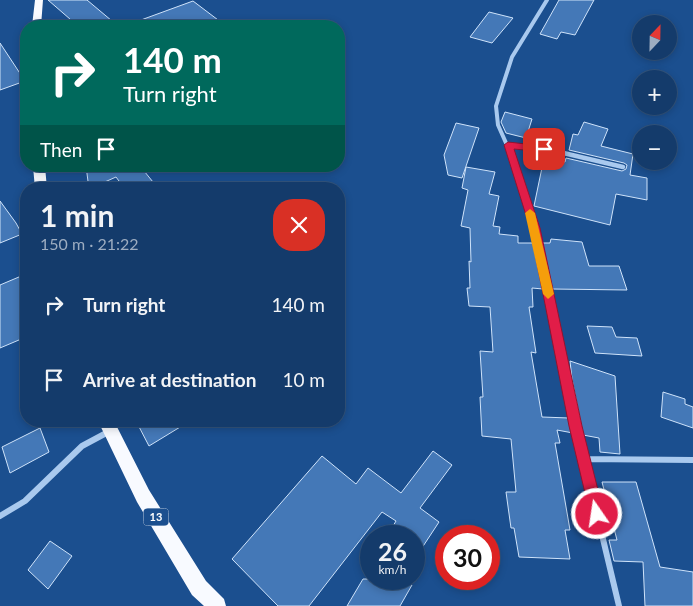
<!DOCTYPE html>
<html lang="en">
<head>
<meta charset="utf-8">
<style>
  body { margin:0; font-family:Lato,sans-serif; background:#214673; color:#f1f3f6; height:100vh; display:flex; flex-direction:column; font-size:19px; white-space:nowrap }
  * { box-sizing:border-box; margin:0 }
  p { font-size:16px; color:#9dadc1 }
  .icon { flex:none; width:28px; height:28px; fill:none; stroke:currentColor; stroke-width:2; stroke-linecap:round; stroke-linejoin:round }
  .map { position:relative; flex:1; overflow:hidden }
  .panel { position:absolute; left:20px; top:182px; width:325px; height:245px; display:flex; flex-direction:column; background:#143b6b; border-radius:20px; box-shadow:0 2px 8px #0003,0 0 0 1px #33557e }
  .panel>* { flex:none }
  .guide { position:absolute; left:20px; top:20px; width:325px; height:152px; border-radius:20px; box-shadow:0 2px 8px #0003,0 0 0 1px #33557e; background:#00695c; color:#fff; overflow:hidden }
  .needle { width:32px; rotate:22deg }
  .fabs { position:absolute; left:632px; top:15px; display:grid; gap:10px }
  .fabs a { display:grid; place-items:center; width:45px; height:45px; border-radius:50%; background:#143b6b; box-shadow:0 2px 8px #0003,0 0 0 1px #33557e; font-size:25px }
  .speed { position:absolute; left:360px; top:525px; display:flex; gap:10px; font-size:25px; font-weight:700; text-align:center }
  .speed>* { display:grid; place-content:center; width:65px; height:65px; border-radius:50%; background:#143b6b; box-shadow:0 2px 8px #0003,0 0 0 1px #33557e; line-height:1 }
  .speed small { font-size:12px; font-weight:400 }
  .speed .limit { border:8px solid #d22; background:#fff; color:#111 }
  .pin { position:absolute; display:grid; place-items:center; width:42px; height:42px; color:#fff; margin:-21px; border-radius:10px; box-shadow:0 2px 8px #0006 }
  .me { position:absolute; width:55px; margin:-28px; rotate:347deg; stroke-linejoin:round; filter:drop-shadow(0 0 4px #0008) }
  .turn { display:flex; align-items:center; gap:18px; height:105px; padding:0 20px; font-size:22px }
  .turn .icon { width:65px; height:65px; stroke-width:2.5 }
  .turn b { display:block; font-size:35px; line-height:42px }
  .then { display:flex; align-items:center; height:48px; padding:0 20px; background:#0003; gap:10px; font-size:19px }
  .round { display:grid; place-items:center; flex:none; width:52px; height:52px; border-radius:20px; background:#214673 }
  .overview { display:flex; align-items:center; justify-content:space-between; height:85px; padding:0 20px }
  h1 { font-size:30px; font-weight:700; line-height:38px }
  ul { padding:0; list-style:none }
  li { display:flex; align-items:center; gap:15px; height:75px; padding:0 20px }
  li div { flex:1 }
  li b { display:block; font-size:19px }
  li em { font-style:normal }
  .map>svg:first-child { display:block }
  .building { fill:#4478b7; stroke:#cfe3fa }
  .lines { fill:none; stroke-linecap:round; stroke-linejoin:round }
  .minor-far2 { stroke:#a9c9ee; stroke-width:4 }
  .minor-far1 { stroke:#a9c9ee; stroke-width:4.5 }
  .minor { stroke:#a9c9ee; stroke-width:6 }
  .trunk { fill:#f8faff; fill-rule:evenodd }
  .route { fill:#e11d48; stroke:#92132f }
  .slow { fill:#f59e0b }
  .labels { text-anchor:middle; stroke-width:4; stroke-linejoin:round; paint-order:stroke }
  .shield { fill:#1b4f8f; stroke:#bbcadd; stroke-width:1 }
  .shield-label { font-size:11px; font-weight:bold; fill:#fff }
</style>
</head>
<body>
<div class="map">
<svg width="693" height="606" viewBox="0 0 693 606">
  <rect width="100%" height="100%" fill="#1b4f8f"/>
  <!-- building -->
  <path class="building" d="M48,0h39l31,26h-40z
    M559,0h35l-19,35 -14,-3 -4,7 -17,-5z
    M193,1l33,25h-95l-1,-2z
    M489,12l24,6 -21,25 -22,-6z
    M0,43l25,38 -25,9z
    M505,112l27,7 -6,19 -20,-5 -5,-11z
    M584,122l24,7 -7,17 32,8 -3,21 17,3v22l-31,-6 -6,31 -76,-19 10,-48 21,4 1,-4 56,13 4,-2 1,-4 -3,-2 -55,-13 4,-16 5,1z
    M456,123l23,5 -17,50 -14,-3 -4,-20z
    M86,166h54l13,16 -15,7h-13l-9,-12 -27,12z
    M466,167l29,5 -6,22 10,2 -6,30 7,1 -1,7 19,2v7h16l9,46 -11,-1 1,19h-4l7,46 -5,-1 11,65 27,1 4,15 -16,-3 3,13h-5l15,87h-5l5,29 -51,-2 -5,-29h-3l-5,-36h10l-5,-53 -29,-3 -2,-39h3l-3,-46 13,1 -3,-45 -21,-1 -2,-18h3l-1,-27 2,1 -1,-34 -9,-2 7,-36 -6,-2z
    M0,201l16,22 6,11 -22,9z
    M551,239l31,3 7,24h30l8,24 -75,-1 -10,-46h8z
    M26,274v26l-5,3 5,18v16l-26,11v-63z
    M587,326l25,1 4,10 21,1 5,18 -47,-3z
    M570,361l45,15 5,78 -20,-2 -1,-14 -16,-3 -11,-56z
    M663,392l22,7v5l8,3v21l-32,-11z
    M136,421h54l-41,25z
    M40,428l9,24 -39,21 -8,-26z
    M433,451l19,14 -32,43 19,14 -25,38v-24h-27l9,-15 -14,-9 -73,94h-31l-46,-47 90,-103 34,28 12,-16 33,25z
    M602,482h34l24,85 33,5v34h-48l-2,-44 -29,-1 -5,-21h8z
    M50,541l22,15 -24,33 -20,-19z
    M363,579h40l9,6 -12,21h-53z"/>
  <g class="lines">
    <!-- minor-far2 -->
    <path class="minor-far2" d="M508,145l53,7
      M510,152l-12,-27 -2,-19 16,-49 35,-57"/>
    <!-- minor-far1 -->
    <path class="minor-far1" d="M510,151l25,77 25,122
      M555,151l68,16"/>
    <!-- minor -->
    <path class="minor" d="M560,348l16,78 43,180
      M584,459l109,1
      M0,516l25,-15 57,-55 28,-15"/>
    <!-- trunk -->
    <path class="trunk" d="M35,0h8l-2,26h-9z
      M33,166h12l2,23h-12z
      M98,421h16l35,69 57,91 18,18 2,7h-22l-12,-11 -55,-93z"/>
  </g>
  <!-- route -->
  <path class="route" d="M508,142l36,4 4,3 -4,3 -30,-3 26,79 42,198 22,88 -2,5 -5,2 -5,-2 -2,-5 -21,-88 -39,-198 -26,-83z"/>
  <!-- slow -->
  <path class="slow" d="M530,209l5,4 19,81 -6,5 -5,-5 -18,-81z"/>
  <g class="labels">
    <!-- shield labels -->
    <rect class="shield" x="143.5" y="508.5" width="25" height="17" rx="4"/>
    <g class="shield-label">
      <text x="156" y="521">13</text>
    </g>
  </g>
</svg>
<div class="fabs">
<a><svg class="needle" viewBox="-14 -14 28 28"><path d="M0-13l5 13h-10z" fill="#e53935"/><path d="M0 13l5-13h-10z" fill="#9dadc1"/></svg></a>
<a>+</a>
<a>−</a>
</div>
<div class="speed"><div>26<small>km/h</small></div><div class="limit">30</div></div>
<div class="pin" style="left:544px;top:149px;background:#d93025"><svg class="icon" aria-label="arrive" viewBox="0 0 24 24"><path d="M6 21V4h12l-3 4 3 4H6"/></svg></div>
<svg class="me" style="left:597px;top:514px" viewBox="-20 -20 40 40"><circle r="17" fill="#e11d48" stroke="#fff" stroke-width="3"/><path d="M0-11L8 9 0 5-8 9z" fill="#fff"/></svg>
<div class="guide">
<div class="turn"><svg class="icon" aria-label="right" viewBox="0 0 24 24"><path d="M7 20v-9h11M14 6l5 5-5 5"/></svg><div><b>140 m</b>Turn right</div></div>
<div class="then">Then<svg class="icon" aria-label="arrive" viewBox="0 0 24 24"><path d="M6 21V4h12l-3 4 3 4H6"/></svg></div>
</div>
<section class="panel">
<div class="overview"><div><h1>1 min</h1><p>150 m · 21:22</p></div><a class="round" style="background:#d93025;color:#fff"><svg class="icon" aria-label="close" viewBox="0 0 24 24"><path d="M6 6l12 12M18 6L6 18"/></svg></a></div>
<ul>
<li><svg class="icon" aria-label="right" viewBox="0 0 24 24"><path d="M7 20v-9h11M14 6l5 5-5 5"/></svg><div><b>Turn right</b></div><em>140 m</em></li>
<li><svg class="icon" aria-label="arrive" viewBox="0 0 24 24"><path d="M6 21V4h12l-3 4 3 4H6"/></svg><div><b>Arrive at destination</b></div><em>10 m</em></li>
</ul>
</section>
</div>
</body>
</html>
